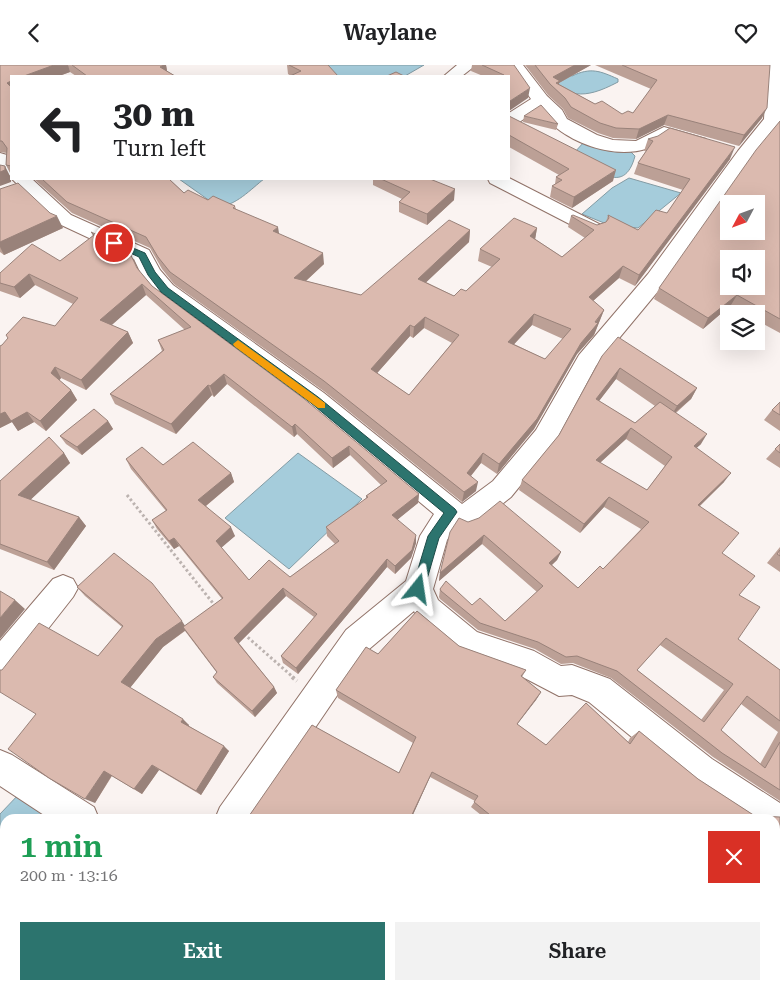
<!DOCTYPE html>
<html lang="en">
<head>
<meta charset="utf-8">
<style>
  body { margin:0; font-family:"Roboto Serif",serif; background:#f2f2f2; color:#202124; height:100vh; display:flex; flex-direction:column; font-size:19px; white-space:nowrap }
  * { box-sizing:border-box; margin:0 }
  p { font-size:16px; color:#757577 }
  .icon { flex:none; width:28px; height:28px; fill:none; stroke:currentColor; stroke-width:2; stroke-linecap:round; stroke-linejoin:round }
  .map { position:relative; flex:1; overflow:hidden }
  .sheet { position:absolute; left:0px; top:749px; width:780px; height:176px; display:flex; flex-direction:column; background:#fff; border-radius:15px 15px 0 0; box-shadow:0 5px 20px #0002 }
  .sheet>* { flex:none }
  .guide { position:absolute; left:10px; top:10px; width:500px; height:105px; border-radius:0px; box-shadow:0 5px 20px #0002; background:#fff; color:#202124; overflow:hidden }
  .needle { width:32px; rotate:229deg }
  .fabs { position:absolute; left:720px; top:130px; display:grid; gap:10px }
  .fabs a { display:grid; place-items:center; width:45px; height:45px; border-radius:0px; background:#fff; box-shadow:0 5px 20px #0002; font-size:25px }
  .pin { position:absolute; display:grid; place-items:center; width:42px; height:42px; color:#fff; margin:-21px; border:2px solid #fff; border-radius:50%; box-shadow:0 1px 5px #0007 }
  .me { position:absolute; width:55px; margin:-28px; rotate:15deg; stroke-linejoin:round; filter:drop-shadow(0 0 4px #0008) }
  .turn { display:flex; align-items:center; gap:18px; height:105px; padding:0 20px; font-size:22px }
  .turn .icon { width:65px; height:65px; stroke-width:2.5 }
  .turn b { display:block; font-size:35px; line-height:42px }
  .round { display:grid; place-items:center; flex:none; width:52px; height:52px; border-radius:0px; background:#f2f2f2 }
  .headline { display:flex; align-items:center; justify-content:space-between; height:85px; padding:0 20px }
  h1 { font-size:30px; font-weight:600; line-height:38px; color:#1e9e55 }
  .button { display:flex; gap:10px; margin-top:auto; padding:10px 20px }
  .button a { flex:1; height:58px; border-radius:0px; background:#2c746e; color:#fff; font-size:20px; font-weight:600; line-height:58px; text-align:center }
  .button a+a { background:#f2f2f2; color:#202124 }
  header { display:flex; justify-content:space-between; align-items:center; height:65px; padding:0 20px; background:#fff; font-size:22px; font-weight:600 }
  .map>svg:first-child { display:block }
  .water { fill:#a5ccdb; stroke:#839ba4 }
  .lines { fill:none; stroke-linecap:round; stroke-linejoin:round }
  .minor-casing { stroke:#917369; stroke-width:2 }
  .path-far1 { stroke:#bcb3b0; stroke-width:3; stroke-dasharray:2.5 2.5; stroke-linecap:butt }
  .path { stroke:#bcb3b0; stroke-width:4; stroke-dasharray:3 3; stroke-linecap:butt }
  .minor { fill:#fff; fill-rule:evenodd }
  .wall { fill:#bca096; fill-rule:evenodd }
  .shaded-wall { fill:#99827a }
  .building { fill:#dbbaaf; stroke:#99827a; fill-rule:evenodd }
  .route { fill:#2c746e; stroke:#1d4b48 }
  .slow { fill:#f59e0b }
</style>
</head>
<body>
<header><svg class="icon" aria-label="back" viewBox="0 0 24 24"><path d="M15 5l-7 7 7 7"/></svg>Waylane<svg class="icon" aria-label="heart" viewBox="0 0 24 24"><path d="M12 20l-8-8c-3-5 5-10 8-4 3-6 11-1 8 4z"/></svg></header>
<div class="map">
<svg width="780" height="924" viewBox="0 0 780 924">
  <rect width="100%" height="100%" fill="#faf3f1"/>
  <!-- water -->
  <path class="water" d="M319,0h105l-19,11h-84z
    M556,3l16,8c19,-9 28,-5 46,3v3c-36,19 -48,14 -83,-5z
    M584,77l45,8 6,6c-11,42 -41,12 -61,-3z
    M629,113l52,15 -43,35 -29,-3 -27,-11 30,-26z
    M179,114h85c-12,9 -30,29 -47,27z
    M298,388l64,46 -73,70 -64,-51z
    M20,728l44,26h-59v166h44l-2,4h-47v-175z"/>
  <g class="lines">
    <defs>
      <path id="minor" d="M457,0h19l-14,11h-18z
        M507,0h16l24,31 15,14 5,9 30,16 16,5 23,1 28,-14 42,12 3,4 -3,4 -6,1 -34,-10c-31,26 -83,12 -112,-12 -4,-3 -8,-12 -14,-18l-25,17 -6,1v-13l22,-14z
        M767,0h13v57l-30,37 -86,125 -68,82 -42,78 -43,53 -35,28 -10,4 -9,-4 -10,15 -14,49 5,11 39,32 57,19 27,15 11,-1 38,14 102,80 68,44v31l-5,2v-17h-32l-55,-36 -99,-81 -17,-7 -13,1 -44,-23 -58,-20 -39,-33 -4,-9 -46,39 -115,169h-38l5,-12 126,-177 60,-49 14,-45 14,-22 -128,-107 -149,-112 -14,-17 -9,-19 -77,-36 -45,-44h20l39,36 78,35 11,20 13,15 151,108 138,111 31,-23 43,-51 43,-75 69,-81 90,-123 26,-32z
        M0,88l7,2 4,5v16l-7,-2 -4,-4z
        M509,113l92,47 3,4 -3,4 -7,2 -7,-2 -97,-50 -2,-4z
        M63,510l10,4 5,9 -5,9 -62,79 -11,4v-39l53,-62z
        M0,685l12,5 82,52 5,12h-49l-50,-33z
        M51,920h39l-1,4h-39z"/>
    </defs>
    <!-- minor casing -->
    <use href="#minor" class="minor-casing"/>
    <!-- path-far1 -->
    <path class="path-far1" d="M127,430l89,112
      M244,569l50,44"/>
    <!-- path -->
    <path class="path" d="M292,612l5,4"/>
    <!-- minor -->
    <use href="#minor" class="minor"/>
  </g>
  <!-- wall -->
  <path class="wall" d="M0,0h166l1,6 8,5h-99l-6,-4 -11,4h-48v99l-5,-10 1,-12 -7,-1z
    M287,0h41l-37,11 -3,-2z
    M472,0h42l14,33 -19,-22h-26l-12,-5z
    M525,0h66l-32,18v1l36,20 27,10 11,-1 18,-24 -56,-24h175l-8,53 -23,28 -75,-21 -28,14 -23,-1 -15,-5 -30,-15 -5,-9 -15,-14z
    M509,51l104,65 -41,27 -22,-11 2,-11 3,-2 1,-7 3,-2 -50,-28z
    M524,51l34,8 -2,6 -33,-8z
    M780,56v212l-24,-13v-6h-10l-15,-9 -28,24 -49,-30 5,-11z
    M648,74l82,20 -95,127 -16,-8 -26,23 11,9 -10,25 -17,19 -43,75 -37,45 -16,-11 -10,13 5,15 -14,11 -137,-110 -151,-108 -12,-15 -12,-21 -78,-35 -38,-34h135l15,14 51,13 1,3 43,25 45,30 -18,17 55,14 109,-65 -1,12 -43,40 28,14 12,-5 26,-24 -14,-6 2,-12 57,-21 -2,11 27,18 23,-19 -17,-11 3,-11 26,9 9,-3 2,-7 30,15 29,-17 16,-23 -49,-16 4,-11 8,-12h-2zM532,260l31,14 -18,20 -31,-15zM424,263l28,15 -43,52 -32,-22 33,-37 3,2z
    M373,114h57l24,21 -27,25 -28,-13v-10l3,-3 -29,-14z
    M0,124l63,39 -59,27 -4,-3z
    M91,167l46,36 15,18 267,208 -1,9 -21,17 19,23 -5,15 -16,16 -8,-7 -89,107 -15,-11 -2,-7 33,-39 -28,-21 -47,47 35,44 3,6 -22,24 -38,-34 -4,-6 4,-4 -32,-42 -22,16 -33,41 59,37v1l40,25 -28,44 -42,-25 -17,24 -30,-18 -17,27 3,-147 24,-29 -37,-31 -8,-9 108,39 37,-27 -43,-53 -5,3 -17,-20 -5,-9 14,-9 -35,-42 -5,-10 105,14 3,9 -28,24 29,30 -14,11 28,33 41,-3 45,-33 -8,-8 -1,-9 40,-28v-3l15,-11 -31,-30 -17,13 -36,-34 -3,3 -67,-53 -13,13 -2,-2 -36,39 -61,-30 -5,-10 52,-43 -4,-11 27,-10 -39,-35 -35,30 17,7 5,11 -47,47 -25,-12 -2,2 12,10 6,10 -31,31 -12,-9 -16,9 -6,-9 -12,6v-82l55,-20 18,-22 -38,-19 -15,13 -20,-7v-18l60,-12 33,-25z
    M602,291l95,32 -6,11 -15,14 25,31 -5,4 28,34 -24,24 22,47 17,42 -1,44 42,31v131l-67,-44 -102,-79 -38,-15 -12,1 -26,-15 -57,-19 -38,-31 -1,-2 1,-8 32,16 33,16 32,-29 -55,-48 -43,37 1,-8 28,-51 93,30 -4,8 -5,5 26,23 25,-19 38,-40 -37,-22 -24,26 -61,-43 3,-10 37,-45zM616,314l39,27 -20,17 -36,-22zM626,374l39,27 -18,24 -47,-27zM660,580l64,45 -23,30 -64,-50zM741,639l37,28 -18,32 -39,-34z
    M780,337v29l-16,-11 8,-10z
    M108,356l5,8 -31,26 -16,-11 -6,-8z
    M780,379v24l-14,-9z
    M64,388l6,10 -40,37 49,17 7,9 -32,44 -54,-21v-68z
    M780,482v25l-13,-9z
    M417,546l42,35 67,24 -4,7 19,15 -5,8 -19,24 29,21 40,-42 42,39 2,-4 9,-7 59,48 57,37 25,1v98l-3,6 3,2v41l-5,12v-157h-289l-15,-12 4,-6 -45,-24 -19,42h-171l1,-2 8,-1 63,-91 87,48 14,-30 -75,-45 -2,-8 30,-43 12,7z
    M620,920h151l-1,4h-153z"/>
  <!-- shaded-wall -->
  <path class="shaded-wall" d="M54,0h14l2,7 -11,4h-35z
    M164,0h2l2,11 -8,-9z
    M575,0h16l-32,18 -1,8 -5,-14z
    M11,16v12l-4,-10z
    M530,23l-2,10 -19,13 1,-10z
    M767,43l-5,10 -23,28 5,-11z
    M668,50l-4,10 -28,14 3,-10z
    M735,82l-5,12 -95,127 4,-11z
    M5,101l6,12v4l-11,4v-14z
    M616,105l-3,11 -41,27 2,-11z
    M455,124l-1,11 -27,25v-11z
    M57,151l6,12 -59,27 -4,-8v-5z
    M278,162l2,12 -7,-8z
    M537,163l-2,12 -5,-4z
    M470,165l-1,12 -51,48v-11z
    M323,188l1,11 -28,26 -2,-12z
    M623,201l-4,12 -34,30 4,-11z
    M29,209l6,11 -15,13 -6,-11z
    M142,219l4,11 -41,36 -5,-11z
    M737,230l-6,10 -28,24 5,-11z
    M604,245l-10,25 -17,19 -43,75 -37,45 2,-10z
    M534,249l-2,11 -26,28 2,-11z
    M425,252l-1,11 -11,10 1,-11z
    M410,260v11l-39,44v-11z
    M128,267l5,11 -47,47 -5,-10z
    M55,302l6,11 -4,6 -6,-11z
    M620,303l-4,11 -24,31 4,-11z
    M224,309l3,10 -13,13 -4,-11z
    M208,320l4,10 -36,39 -5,-10z
    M697,323l-6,11 -20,17 6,-10z
    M71,325l6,10 -31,31 -6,-10z
    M5,347h22l7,10 -16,9 -6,-9 -12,6v-14z
    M108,356l5,8 -31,26 -5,-8z
    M295,359l2,10 -3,3 -2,-10z
    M631,363l-5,11 -34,31 4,-10z
    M707,369l-6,10 -13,12 6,-10z
    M349,381l1,9 -17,13 -1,-10z
    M64,388l6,10 -44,41 -8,-9z
    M483,388l-2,10 -16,20 2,-10z
    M231,408l3,9 -32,27 -4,-9z
    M731,408l-7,9 -33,32 7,-9z
    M478,417l-2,9 -14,11 2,-10z
    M419,429l-1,9 -26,21v-9z
    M609,432l-5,10 -24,26 4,-9z
    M79,452l7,9 -32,44 -7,-8z
    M231,462l4,9 -15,13 -4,-8z
    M416,470v8l-5,15 -16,16v-8z
    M484,470l-2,9 -43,37 1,-8z
    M174,473l5,8 -5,3 -5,-8z
    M561,487l-4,8 -12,11 4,-8z
    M387,494v8l-89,107 -2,-6z
    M283,523l3,8 -49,49 -3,-7z
    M15,535l10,9 -25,30v-21z
    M182,556l5,8 -24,18 -34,42 -8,-7 35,-43z
    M274,622l3,6 -22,24 -3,-6z
    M541,627l-5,8 -24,31 5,-7z
    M183,654l6,6 -2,3 -6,-6z
    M224,681l5,5 -28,44 -5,-4z
    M152,700l7,5 -17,24 -8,-5z
    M104,706l8,4 -17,28 -10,-4z
    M432,707l-2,5 -19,42h-1z"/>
  <!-- building -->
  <path class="building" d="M0,0h54l-30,11h-13v5l-4,2 4,4v79l-5,-1 1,-17 -5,-7h-2z
    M72,0h92l-4,2 15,9h-88z
    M289,0h39l10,11h-48l11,-5z
    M482,0h32l16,23 -20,13 -1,6v-31h-8l3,-1z
    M535,0h40l-22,12 7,4 -4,2 39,21 7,-3 20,13 6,-3 5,2 24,-33 -35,-15h148l-3,43 -23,27 -76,-20 -29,14 -23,-1 -16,-5 -29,-16 -6,-9 -15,-14z
    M396,7l8,4h-17z
    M541,40l17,19 -34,-8z
    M509,51l107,54 -42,27 -22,-11 10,-6 -6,-3 13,-8 -60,-34z
    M780,56v198l-43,-24 -29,23 -49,-30 97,-138zM729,139h27v27h-27zM729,194h27v27h-27z
    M670,63l65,19 -96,128 -16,-9 -34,31 15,13 -9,12 3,1 -17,20 -44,76 -38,45 -16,-11 -16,20 11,9 -14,10 -140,-111 -154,-109 -12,-15 -12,-20 -79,-35 -25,-23h127l15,14 4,-3 20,10 5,-4 22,10 -2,2 45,19 -5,4 50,22 -29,25 67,17 88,-75 21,10 -52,49 36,17 7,-7 5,2 34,-32 -20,-10 34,-31 23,10 -7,8 32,21 32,-27 -23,-14 2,-1 24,10 9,-3 3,-4 -1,-3 30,15 18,-20 11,3 23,-34 -52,-16 15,-22 -5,-2 10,-3zM534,249l37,15 -26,30 -37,-17zM425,252l34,18 -50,60 -38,-26 39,-44 4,2z
    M0,100l5,1v4l-5,2z
    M381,114h49l25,10 -28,25 -28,-12 11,-10z
    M18,118l32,30 7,3 -57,26v-53z
    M91,167l37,17 9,19 15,18 151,112 116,96 -27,21 24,20 -4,15 -17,16 -8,-7 -91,109 -15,-12 36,-42 -34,-26 -49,50 40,49 -22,24 -39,-34 4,-5 -34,-45 40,-29 -49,-60 -5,3 -17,-21 15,-10 -41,-51 16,-12 21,18 30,-23 38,31 -33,27 33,27 -15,14 33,39 20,-20 21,17 49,-36 -13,-14 42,-30 -2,-1 21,-15 -38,-35 -17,12 -37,-34 -3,3 -68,-53 -14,12 -2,-1 -37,39 -61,-30 54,-44 -6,-10 33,-13 -49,-43 -42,36 28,12 -47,48 -26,-13 -4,6 20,17 -31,31 -13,-9 -16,9 -6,-9 -5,2v-68l2,-1 6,-7 -2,-3 17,-18 32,9 23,-28 -49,-24 -15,13 -14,-4v-10l32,-29 28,17 34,-26z
    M618,272l79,51 -20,18 -57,-38 -24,31 39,24 25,-21 47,32 -13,12 37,27 -33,32 41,28 -17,20 33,23 -16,19 21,12 -22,32 42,31v51l-33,-25 -26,34 44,38 15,-26v48l-58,-37 -105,-82 -40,-15 -11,1 -28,-15 -58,-19 -39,-32 -1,-2 6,-8 26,24 8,-7 25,23 38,-35 -59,-51 -44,38 10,-41 9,-14 9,4 11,-4 21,-17 61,51 -12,11 29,25 22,-22 3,3 46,-47 -40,-25 -25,27 -62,-44 37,-45 43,-79zM631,363l41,29 -25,33 -51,-30zM666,573l67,46 -29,38 -67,-52z
    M780,337v13l-8,-5z
    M94,344l14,12 -31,26 -17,-11z
    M49,372l15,16 -46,42 61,22 -32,45 -47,-18v-63z
    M780,379v9l-5,-4z
    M780,485v6l-3,-2z
    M114,488l38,30 30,38 -26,18 -35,43 62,37 -2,3 43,24 -28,45 -44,-26 -18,24 -30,-18 -19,28 -36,-21 -41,-29 28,-35 -36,-22v-22h2l37,-47 59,33 25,-30 -46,-39z
    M0,526l15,9 -15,18z
    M417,546l42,35 67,24 -5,6 20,16 -24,32 29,21 40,-42 44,41 9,-13 59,48 57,37 25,1v98l-3,6 3,2v41l-5,12v-157h-280l-21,-17 4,-6 -46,-24 -22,47h-170l1,-2 8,-1 63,-91 87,48 17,-36 -80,-47 30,-43 12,7z
    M631,920h140l-1,4h-141z"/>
  <!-- route -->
  <path class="route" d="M114,175l31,13 10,19 13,16 150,109 137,112 2,3 -2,3 -16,23 -16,55 -5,2 -4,-2 -2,-4 16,-53 16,-23 -133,-110 -150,-111 -13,-17 -9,-18 -28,-13 -1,-1z"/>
  <!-- slow -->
  <path class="slow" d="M238,275l87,63v5h-7l-84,-62 -1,-2z"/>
</svg>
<div class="fabs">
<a><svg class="needle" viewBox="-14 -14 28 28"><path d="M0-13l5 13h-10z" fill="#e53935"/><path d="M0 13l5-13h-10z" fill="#757577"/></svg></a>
<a><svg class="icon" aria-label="sound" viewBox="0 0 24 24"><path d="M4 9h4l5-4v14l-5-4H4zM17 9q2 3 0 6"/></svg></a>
<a><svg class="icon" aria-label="layers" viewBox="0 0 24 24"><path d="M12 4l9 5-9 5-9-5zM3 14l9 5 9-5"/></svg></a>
</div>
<div class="pin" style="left:114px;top:178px;background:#d93025"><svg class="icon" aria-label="arrive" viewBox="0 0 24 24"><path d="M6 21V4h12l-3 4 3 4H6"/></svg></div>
<svg class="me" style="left:418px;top:524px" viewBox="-20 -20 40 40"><path d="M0-17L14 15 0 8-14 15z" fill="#2c746e" stroke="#fff" stroke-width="4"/></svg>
<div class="guide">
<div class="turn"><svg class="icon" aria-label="left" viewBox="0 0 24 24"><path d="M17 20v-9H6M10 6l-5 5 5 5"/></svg><div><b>30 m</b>Turn left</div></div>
</div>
<section class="sheet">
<div class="headline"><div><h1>1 min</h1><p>200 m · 13:16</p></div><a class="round" style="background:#d93025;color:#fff"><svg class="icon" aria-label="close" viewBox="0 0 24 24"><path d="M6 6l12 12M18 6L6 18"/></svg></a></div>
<div class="button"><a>Exit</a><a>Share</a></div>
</section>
</div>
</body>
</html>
